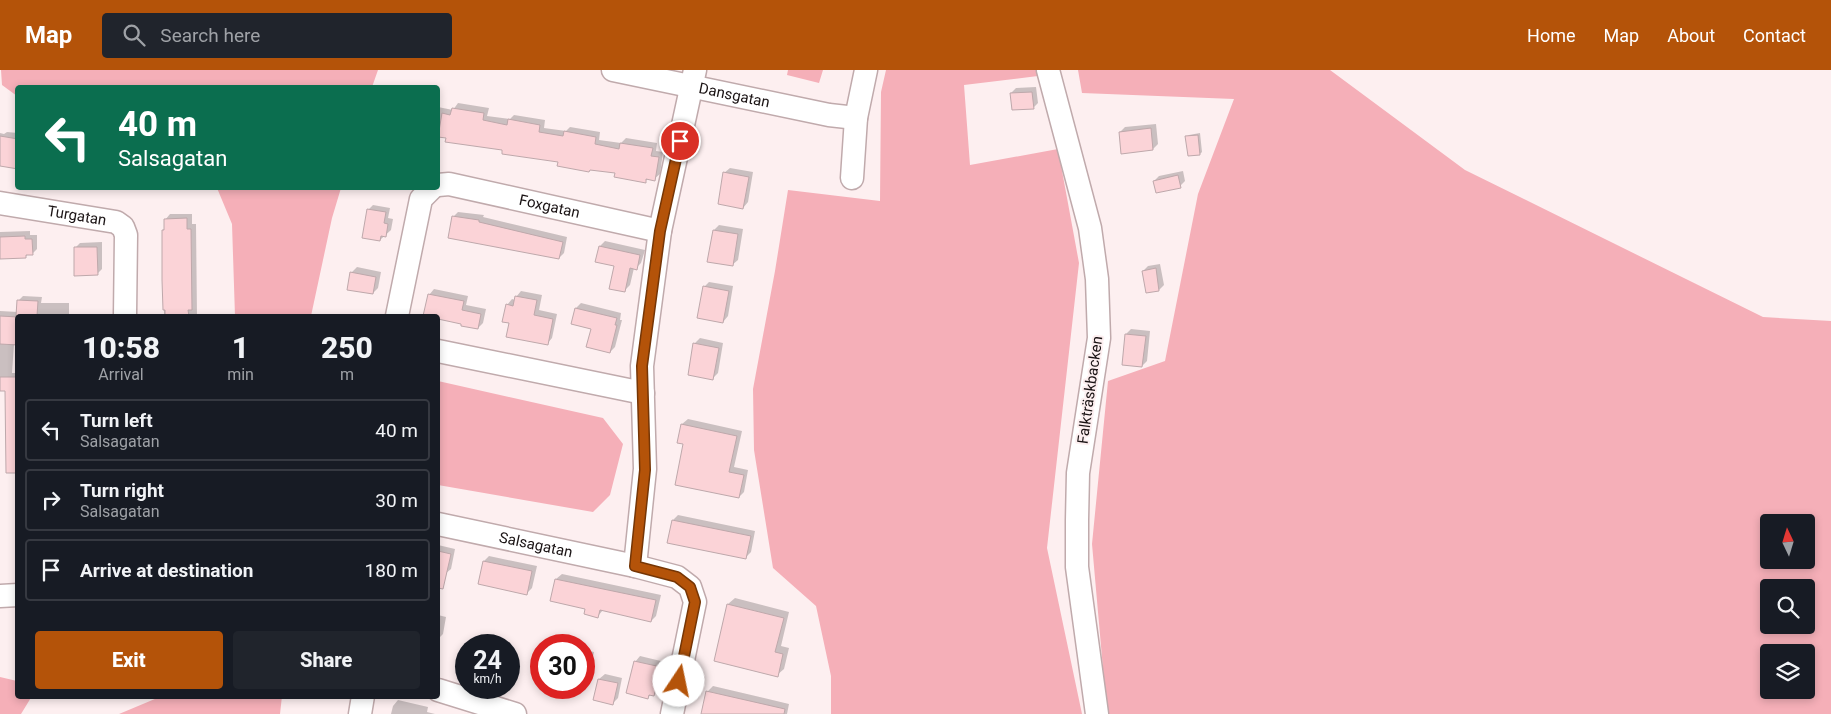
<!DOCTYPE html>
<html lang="en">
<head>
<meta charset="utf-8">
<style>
  body { margin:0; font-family:Roboto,sans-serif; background:#20242c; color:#f1f3f6; height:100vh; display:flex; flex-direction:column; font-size:19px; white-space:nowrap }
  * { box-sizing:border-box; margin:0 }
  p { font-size:16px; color:#9ea1a6 }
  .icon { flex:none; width:28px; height:28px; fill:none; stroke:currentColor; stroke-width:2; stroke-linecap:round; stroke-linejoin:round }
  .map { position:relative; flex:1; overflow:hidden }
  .panel { position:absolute; left:15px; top:244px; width:425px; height:385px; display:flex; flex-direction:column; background:#171b24; border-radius:5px; box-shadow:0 2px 8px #0003 }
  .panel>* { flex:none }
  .top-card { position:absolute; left:15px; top:15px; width:425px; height:105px; border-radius:5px; box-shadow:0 2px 8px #0003; background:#0b6e4f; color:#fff; overflow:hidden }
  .needle { width:32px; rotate:356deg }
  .buttons { position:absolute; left:1760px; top:444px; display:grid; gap:10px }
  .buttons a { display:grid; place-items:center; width:55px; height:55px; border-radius:5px; background:#171b24; box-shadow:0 2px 8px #0003; font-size:25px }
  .speed { position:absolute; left:455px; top:564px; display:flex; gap:10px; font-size:25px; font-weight:700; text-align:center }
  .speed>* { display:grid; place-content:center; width:65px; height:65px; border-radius:50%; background:#171b24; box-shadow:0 2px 8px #0003; line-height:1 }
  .speed small { font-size:12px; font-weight:400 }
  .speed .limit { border:8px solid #d22; background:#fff; color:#111 }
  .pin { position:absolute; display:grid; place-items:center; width:42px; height:42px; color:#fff; margin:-21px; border:2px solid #fff; border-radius:50%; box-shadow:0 1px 5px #0007 }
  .me { position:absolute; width:55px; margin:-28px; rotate:11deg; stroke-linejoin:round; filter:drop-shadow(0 0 4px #0008) }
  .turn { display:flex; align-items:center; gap:18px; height:105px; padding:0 20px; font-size:22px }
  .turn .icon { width:65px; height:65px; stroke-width:2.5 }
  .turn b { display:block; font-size:35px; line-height:42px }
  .eta { display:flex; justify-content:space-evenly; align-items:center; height:85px; text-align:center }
  .eta b { font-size:30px; font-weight:800; line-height:35px }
  .cta { display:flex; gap:10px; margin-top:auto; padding:10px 20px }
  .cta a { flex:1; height:58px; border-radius:5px; background:#b45309; color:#fff; font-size:20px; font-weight:800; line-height:58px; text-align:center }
  .cta a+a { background:#20242c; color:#f1f3f6 }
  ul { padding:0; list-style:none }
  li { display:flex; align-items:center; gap:15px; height:62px; margin:0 10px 8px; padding:0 10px; border:2px solid #363941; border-radius:5px }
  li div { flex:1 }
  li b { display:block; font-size:19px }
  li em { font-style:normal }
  header { display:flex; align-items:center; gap:30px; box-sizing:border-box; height:70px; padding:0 25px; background:#b45309; color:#fff }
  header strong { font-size:24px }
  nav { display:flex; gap:28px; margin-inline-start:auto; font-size:18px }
  .search { width:350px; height:45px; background:#20242c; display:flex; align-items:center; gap:12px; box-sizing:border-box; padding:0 18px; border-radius:5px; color:#9ea1a6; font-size:19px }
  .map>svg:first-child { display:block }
  .green { fill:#f5afb8; fill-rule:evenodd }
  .shadow { fill:#0003 }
  .building { fill:#fbd3d7; stroke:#bea8ab }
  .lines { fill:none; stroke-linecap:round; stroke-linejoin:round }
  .minor-casing { stroke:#c0aaac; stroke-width:25 }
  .minor { stroke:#fff; stroke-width:22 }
  .route-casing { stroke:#753606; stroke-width:12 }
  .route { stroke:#b45309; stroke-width:9 }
  .labels { text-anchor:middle; stroke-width:4; stroke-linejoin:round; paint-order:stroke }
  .street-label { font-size:15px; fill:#1a1314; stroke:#fdeff0 }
</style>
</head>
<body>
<header>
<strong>Map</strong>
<div class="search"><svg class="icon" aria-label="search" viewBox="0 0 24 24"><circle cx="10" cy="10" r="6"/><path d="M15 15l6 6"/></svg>Search here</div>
<nav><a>Home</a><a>Map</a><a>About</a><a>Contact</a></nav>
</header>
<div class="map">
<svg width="1831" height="644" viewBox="0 0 1831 644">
  <rect width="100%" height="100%" fill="#fdeff0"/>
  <!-- green -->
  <path class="green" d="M1,0h377l-6,17 -354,1 -1,8 -15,-11z
    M788,0h35l-4,13 -32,-8z
    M886,0h151l1,6 -74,9 6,80 88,-16 21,114 -32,285 35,166h-251v-38l-15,-70 -43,-38 -19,-118 -1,-61 22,-118 13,-81 92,11 1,-109z
    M1078,0h252l135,100 298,147 68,4v393h-724l-15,-170 16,-163 57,-20 33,-167 36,-95 -152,-6zM1769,452h37v38h-37zM1769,518h37v37h-37zM1769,582h37v38h-37z
    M217,118h124l-9,30 -21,98h-76l-3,-92z
    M438,311l165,37 20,26 -13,51 -17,17 -155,-27z
    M0,607l17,4 1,15h14l-11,18h-21z
    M162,626h120l-2,18h-161z"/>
  <!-- shadow -->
  <path class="shadow" d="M1036,17l2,16 -5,5 -22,-15 5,-5z
    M458,33l31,5 -2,8 23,3 4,-4 31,5 -1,8 22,3 4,-4 30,5 -1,8 22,3 5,-5 31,5 -1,8 7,1 -3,22 -6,5 -6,-1 -3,4 -29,-10 -178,-36v-29l15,3z
    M1156,54l2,20 -5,5 -33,-17 5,-5z
    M7,62l11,1v35l-18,-3v-32l4,1z
    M1200,63l2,19 -2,2 -13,-17 2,-2z
    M730,98l23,4 -5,30 -5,6 -19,-35z
    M1183,101l2,10 -5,5 -26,-5 5,-5z
    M373,135l17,3 -2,10 5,1 -2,11 -11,10 -12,-30z
    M458,142l26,3 -1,2 84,20 -3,16 -5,5 -106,-41z
    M170,144h22v10h4l1,92h-33l-1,-86 2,-2v-8z
    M719,155l24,4 -5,31 -6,5 -18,-35z
    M30,161v4h7v14l-5,5h-4l-3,3 -25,1v-26z
    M605,171l40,9 -4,13 -5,5h-2l-4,17 -6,6 -8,-26 -19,-4 3,-15z
    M102,172v27l-5,5 -22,-26 5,-5z
    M1160,194l4,21 -5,5 -16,-19 5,-5z
    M357,197l24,5 -3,16 -5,5 -22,-20z
    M709,212l24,4 -5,30 -5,6 -19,-35z
    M434,219l34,7 -2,9 20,4 -3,14 -5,5 -15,-5 -38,-8 4,-20z
    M521,221l21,4 -3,15 18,4 -5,24 -5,6 -36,-22 -4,-17 5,-6 3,1 1,-3z
    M23,226l19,1 -1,6h28v12l-51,1v28h-4l-2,29h6v86l-12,-69h-6v-79l18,1v-11z
    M581,233l40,10 -1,7h2l-7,27 -5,5 -34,-44z
    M79,245h25v1h-26z
    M1131,259l19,2 -3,30 -5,5 -16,-32z
    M700,268l23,5 -5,30 -5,5 -19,-34z
    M688,349l54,12 -8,36 14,3 -4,22 -5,5 -54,-54 -3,-19z
    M678,445l77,16 -4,21 -5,5 -73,-37z
    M438,475l17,4 -4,20 -6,5 -6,-1 -1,1z
    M489,486l48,10 -5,22 -5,5 -48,-10 5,-22z
    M562,504l99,21 -5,21 -5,5 -48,-11 -5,6 -12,-8 -30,-29z
    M735,528l54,14 -8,34 8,2 -5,21 -7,6 -49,-71z
    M438,545l8,2 -3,17 -5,5z
    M546,569l27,6h-32v24l-5,-1 5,-24z
    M584,580l10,2 -4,19 -5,5z
    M640,586l25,6 -6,27 -11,8 -13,-35z
    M605,604l17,4 -4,20 -5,5 -14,-24z
    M713,616l76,18 -2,10h-78l-1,-23z
    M398,630l30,7 -1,5 8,2h-44l2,-8z"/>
  <!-- building -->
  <path class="building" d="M1032,22l2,17 -22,1 -2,-17z
    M452,38l32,5 -1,7 24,5 1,-6 32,6 -1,7 24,4 1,-5 32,6 -1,7 24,5 1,-6 33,5 -2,8 8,1 -4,24 -9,-2v4l-32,-6 1,-4 -25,-3 -1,2 -32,-6 1,-4 -56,-8v-4l-57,-8 1,-4 -8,-1 4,-24 8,2z
    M1151,58l2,22 -32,4 -2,-22z
    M1198,65l2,20 -12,1 -3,-20z
    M0,66l18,3v30l-18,-3z
    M723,102l26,5 -6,32 -25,-5z
    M1178,105l3,13 -25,5 -3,-12z
    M367,139l19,3 -2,11 4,1 -2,13 -5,-1 -1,5 -18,-3z
    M452,146l27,4v2l84,20 -4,17 -111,-21z
    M187,148v11h4l1,81h-4l1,6h-24v-6h-2l-1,-30v-50h2v-11z
    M713,160l25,4 -5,32 -26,-4z
    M25,166v3h7l1,16h-7v3l-26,1v-22z
    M599,176l41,9 -3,15 -7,-2 -5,24 -16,-3 5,-23 -19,-4z
    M74,177h23l1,28 -24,1z
    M1156,198l3,23 -13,2 -4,-22z
    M350,202l26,5 -3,17 -26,-4z
    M703,216l26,5 -6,32 -26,-5z
    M428,224l36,7 -2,9 19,4 -3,15 -17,-3v-2l-23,-5v-3h-15z
    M515,226l22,4 -3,15 19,4 -5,26 -42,-8 3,-14 -7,-1 4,-18 7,2z
    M17,230l21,1 -1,15h-21z
    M575,238l42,10 -2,7h2l-7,28 -24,-6 5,-18 -20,-5z
    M0,246l18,1v28l-18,-1z
    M1125,264l21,2 -4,31 -20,-2z
    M693,273l26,5 -6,32 -25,-5z
    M0,307h18v96h-12l-1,-82h-5z
    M681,354l56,12 -8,36 15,3 -5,23 -64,-13 8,-41 -6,-1z
    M672,450l79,16 -5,23 -79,-16z
    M438,481l13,3 -8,35 -5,-1z
    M483,491l49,10 -5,24 -49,-11z
    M555,509l101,21 -5,22 -51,-12 -2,8 -14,-4 1,-5 -35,-8z
    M727,534l57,14 -9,34 8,2 -5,23 -64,-16z
    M634,591l27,6 -7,29 -5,-1 -1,4 -22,-6z
    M598,609l20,4 -5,22 -20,-5z
    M706,621l79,18 -1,5h-83z"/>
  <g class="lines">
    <defs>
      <g id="minor">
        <path id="s1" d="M613,0l216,45 27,3"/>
        <path d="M1048,0l42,158 7,51 2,59 -21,135 -1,47v47l20,147"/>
        <path d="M852,108l4,-60 10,-48"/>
        <path id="s2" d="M438,115l11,-1 211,47"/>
        <path id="s3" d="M0,133l116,19 7,5 3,8 -1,81"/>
        <path d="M397,246l24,-117 11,-11"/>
        <path d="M438,281l205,42"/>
        <path id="s4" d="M438,454l197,42 42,11 13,10 5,15 -23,112"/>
        <path d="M635,496l10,-97 -3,-103 18,-135 35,-161"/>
        <path d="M0,526l18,-1"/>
        <path d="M438,620l77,24"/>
        <path d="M360,644l3,-18"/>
      </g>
    </defs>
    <!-- minor casing -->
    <use href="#minor" class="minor-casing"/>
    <!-- minor -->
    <use href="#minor" class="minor"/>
  </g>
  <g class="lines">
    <defs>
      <path id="route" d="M679,611l16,-79 -5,-15 -13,-10 -42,-11 10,-96 -3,-104 18,-135 20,-90"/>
    </defs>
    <!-- route casing -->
    <use href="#route" class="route-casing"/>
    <!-- route -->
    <use href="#route" class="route"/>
  </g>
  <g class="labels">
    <!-- street labels -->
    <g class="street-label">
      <text dy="5" stroke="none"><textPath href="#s1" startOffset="124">Dansgatan</textPath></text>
      <text dy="5" stroke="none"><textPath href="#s2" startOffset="114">Foxgatan</textPath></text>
      <text dy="5" stroke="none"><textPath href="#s3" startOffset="78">Turgatan</textPath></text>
      <text transform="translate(1090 320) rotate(-82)" y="5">Falkträskbacken</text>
      <text dy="5" stroke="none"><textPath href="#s4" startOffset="100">Salsagatan</textPath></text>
    </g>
  </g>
</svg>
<div class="buttons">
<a><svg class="needle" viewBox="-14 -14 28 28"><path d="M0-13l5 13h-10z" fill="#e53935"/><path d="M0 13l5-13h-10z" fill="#9ea1a6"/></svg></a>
<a><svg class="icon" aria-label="search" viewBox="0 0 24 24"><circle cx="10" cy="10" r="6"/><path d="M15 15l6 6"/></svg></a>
<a><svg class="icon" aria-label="layers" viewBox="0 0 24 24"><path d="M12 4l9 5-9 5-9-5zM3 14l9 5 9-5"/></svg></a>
</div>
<div class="speed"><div>24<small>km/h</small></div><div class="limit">30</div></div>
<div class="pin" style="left:680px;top:71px;background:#d93025"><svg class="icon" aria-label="arrive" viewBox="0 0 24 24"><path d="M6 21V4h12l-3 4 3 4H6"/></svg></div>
<svg class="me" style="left:679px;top:611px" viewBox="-20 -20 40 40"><circle r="19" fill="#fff"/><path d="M0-13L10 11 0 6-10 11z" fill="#b45309"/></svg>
<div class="top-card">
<div class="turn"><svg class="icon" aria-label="left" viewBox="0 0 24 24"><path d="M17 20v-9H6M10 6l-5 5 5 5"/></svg><div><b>40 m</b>Salsagatan</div></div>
</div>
<section class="panel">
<div class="eta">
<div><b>10:58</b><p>Arrival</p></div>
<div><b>1</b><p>min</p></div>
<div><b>250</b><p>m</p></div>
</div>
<ul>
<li><svg class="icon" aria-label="left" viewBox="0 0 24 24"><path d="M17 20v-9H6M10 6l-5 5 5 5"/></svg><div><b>Turn left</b><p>Salsagatan</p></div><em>40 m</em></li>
<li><svg class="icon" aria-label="right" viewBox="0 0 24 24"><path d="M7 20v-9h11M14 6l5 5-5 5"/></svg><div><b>Turn right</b><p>Salsagatan</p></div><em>30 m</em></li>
<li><svg class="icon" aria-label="arrive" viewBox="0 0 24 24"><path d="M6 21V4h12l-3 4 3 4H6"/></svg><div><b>Arrive at destination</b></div><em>180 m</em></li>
</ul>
<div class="cta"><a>Exit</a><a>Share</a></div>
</section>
</div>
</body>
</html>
